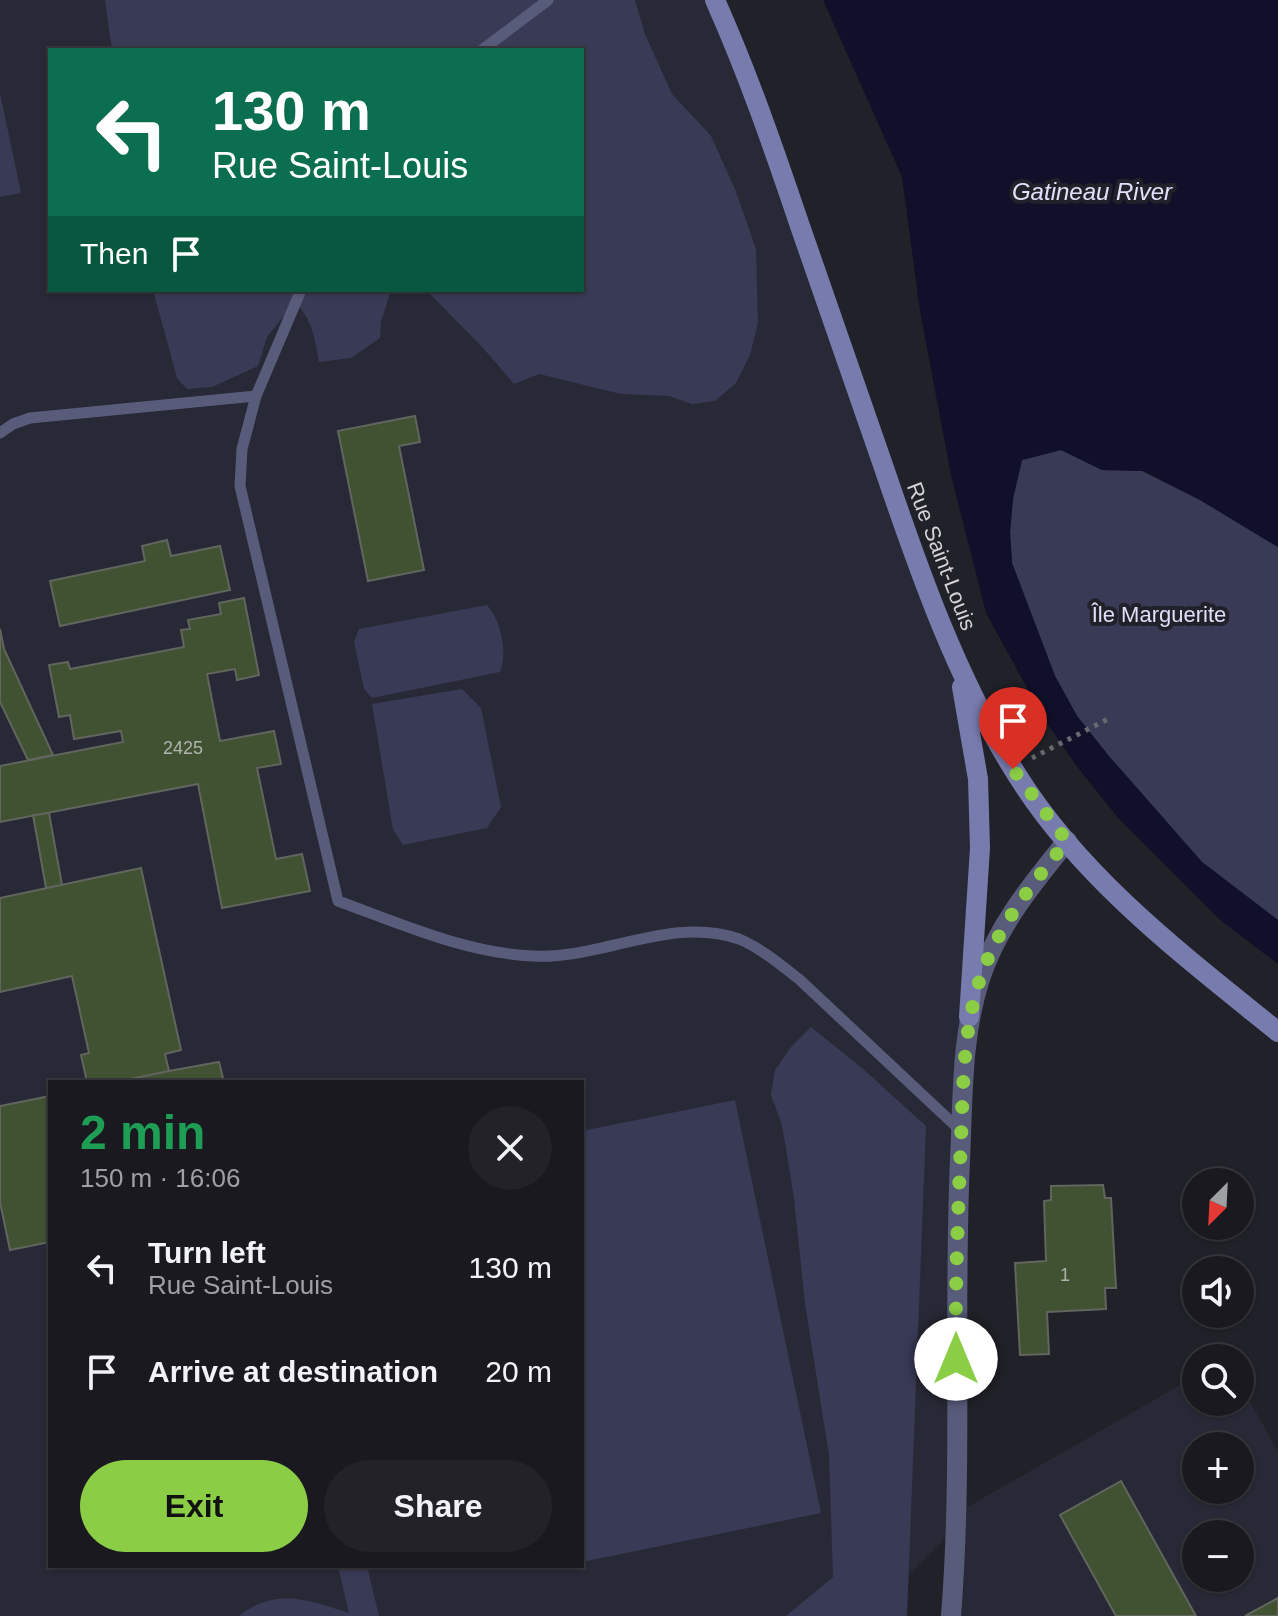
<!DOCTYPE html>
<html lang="en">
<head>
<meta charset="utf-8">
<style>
  body { margin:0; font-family:Arial,sans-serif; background:#222228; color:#f1f3f6; height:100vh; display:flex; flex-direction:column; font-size:30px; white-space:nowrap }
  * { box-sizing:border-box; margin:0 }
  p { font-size:26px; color:#9fa0a4 }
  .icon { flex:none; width:44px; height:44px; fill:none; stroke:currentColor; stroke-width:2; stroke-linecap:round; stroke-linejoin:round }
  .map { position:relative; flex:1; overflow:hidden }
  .panel { position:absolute; left:48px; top:1080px; width:536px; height:488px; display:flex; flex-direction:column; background:#19191f; border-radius:0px; box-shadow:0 2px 6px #0004,0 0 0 2px #37383d }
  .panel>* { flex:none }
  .banner { position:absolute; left:48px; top:48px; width:536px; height:244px; border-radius:0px; box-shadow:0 2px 6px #0004,0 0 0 2px #37383d; background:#0b6e4f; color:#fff; overflow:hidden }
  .needle { width:52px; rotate:204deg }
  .tools { position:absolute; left:1182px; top:1168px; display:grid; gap:16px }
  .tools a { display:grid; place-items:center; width:72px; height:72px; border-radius:50%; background:#19191f; box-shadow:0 2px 6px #0004,0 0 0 2px #37383d; font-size:40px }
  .pin { position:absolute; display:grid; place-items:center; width:68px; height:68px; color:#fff; margin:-82px -34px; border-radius:50% 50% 50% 0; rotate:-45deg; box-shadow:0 0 8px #0007 }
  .pin .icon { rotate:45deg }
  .me { position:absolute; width:88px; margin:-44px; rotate:0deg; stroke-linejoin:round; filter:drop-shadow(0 0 6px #0008) }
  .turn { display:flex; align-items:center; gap:28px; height:168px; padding:0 32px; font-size:36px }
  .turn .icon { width:104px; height:104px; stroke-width:2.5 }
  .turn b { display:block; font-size:56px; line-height:68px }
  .then { display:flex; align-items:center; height:76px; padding:0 32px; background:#0003; gap:16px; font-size:30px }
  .round { display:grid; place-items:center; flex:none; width:84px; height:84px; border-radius:42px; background:#222228 }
  .headline { display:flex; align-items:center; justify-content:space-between; height:136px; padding:0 32px }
  h1 { font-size:48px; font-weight:600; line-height:60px; color:#1e9e55 }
  .cta { display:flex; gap:16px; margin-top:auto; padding:16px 32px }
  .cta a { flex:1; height:92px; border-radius:48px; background:#8bce46; color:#111; font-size:32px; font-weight:600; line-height:92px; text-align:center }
  .cta a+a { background:#222228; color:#f1f3f6 }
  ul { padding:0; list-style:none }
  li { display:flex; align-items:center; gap:24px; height:104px; padding:0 32px }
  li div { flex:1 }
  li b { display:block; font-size:30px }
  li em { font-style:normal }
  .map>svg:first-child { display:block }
  .built { fill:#282936; fill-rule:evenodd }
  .green { fill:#393a55 }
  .water { fill:#10102b }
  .building { fill:#405232; stroke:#61655e; stroke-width:2 }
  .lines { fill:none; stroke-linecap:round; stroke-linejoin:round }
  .path { stroke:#68686f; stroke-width:5; stroke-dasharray:4 6; stroke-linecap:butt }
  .service { stroke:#595b7b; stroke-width:11 }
  .tertiary { stroke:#595b7b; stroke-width:20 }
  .secondary { stroke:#787bae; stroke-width:20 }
  .route { stroke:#8bce46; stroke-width:14; stroke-dasharray:0 25.2 }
  .labels { text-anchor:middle; stroke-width:8; stroke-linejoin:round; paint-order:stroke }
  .number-label { font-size:18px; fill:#aeb3ae }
  .street-label { font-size:22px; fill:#d3d3d8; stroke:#212129 }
  .park-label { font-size:22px; fill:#dde0f8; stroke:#212129 }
  .water-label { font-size:24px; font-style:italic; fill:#e0e2fb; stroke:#212129 }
</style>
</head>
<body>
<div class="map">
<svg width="1278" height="1616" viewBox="0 0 1278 1616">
  <rect width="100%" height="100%" fill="#212129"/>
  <!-- built -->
  <path class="built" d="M0,0h715l242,660 21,119 -21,734 239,-137v26h44v-19l38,69v164h-328l5,-88 -88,88h-867zM50,50h532v240h-532zM50,1082h532v484h-532zM1196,1446h44v44h-44zM1196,1534h44v44h-44z"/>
  <!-- green -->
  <path class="green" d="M105,0h530l10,34 27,60 39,42 24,53 21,60 2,74 -8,32 -14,28 -21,18 -23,3 -23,-8 -48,-2 -82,-20 -25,10 -31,-36 -57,-58h156v-240h-470z
    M0,93l21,100 -21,4z
    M153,290h238l-10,32 -1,16 -29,20 -32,4c-4,-23 -7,-43 -24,-60l-28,35 -9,29 -46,21 -25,2 -10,-11z
    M1061,450l41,20 40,1 58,29 78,47v373l-76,-58 -94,-107 -31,-39 -22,-40 -43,-113 -2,-31 3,-33 9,-39z
    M487,605c14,15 21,49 13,67l-128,26 -8,-9 -10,-47 5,-13z
    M462,689l19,19 20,99 -14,21 -84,17 -10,-16 -21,-125z
    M811,1027l51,41 64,58 -19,490h-121l47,-39 -4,-122 -24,-151 -11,-106 -12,-73 -11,-30 4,-25 16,-23z
    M735,1100l86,413 -239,49v-431z
    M338,1566h29l12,50h-140c37,-29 70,-16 110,-3z"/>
  <!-- water -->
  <path class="water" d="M823,0h455v547l-78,-47 -57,-29 -41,-1 -41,-20 -39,10 -9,39 -3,33 2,31 43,113 22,40 31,39 94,107 76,58v44l-59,-45 -100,-100 -41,-51 -34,-49 -58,-106 -35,-138 -31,-164 -18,-134z"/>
  <!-- building -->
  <path class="building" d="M415,416l5,26 -21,4 25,124 -56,11 -30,-150z
    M167,540l4,16 49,-10 10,44 -170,36 -10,-45 95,-20 -3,-15z
    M244,598l15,77 -22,5 -2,-11 -28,5 13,67 54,-10 7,33 -24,4 19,91 26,-5 8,37 -88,17 -24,-124 -198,38v-56l123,-24 -2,-11 -47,8 -4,-24 -11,2 -10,-52 19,-3 2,7 114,-22 -3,-17 9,-1 -2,-9 33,-6 -2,-11z
    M0,629l4,20 49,106 -25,5 -28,-58z
    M49,813l13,72 -16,3 -13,-73z
    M141,868l40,182 -16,4 4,17 -53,11h-29l-6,-27 8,-2 -17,-77 -72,16v-94z
    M219,1062l5,20h-108l53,-11z
    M50,1096v146l-40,8 -10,-48v-96z
    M1103,1185l2,13h6l5,90h-11l1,21 -59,3 2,42 -29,1 -5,-92 31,-2 -2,-60 7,-1v-14z
    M1121,1481l75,135h-80l-56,-101z
    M1278,1598v18h-33z"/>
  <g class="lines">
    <!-- path -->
    <path class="path" d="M1032,758l78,-40"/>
    <!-- service -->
    <path class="service" d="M482,50l66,-50
      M301,290l-45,106 -14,53 -2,37 98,415c63,23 128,52 195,55 68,4 138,-41 206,-17 22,9 43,27 61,41l161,151
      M0,433l13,-9 17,-6 226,-22"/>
    <!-- tertiary -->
    <path class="tertiary" d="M951,1616c12,-152 2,-304 9,-456 3,-61 1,-123 20,-181 17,-53 53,-96 87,-138"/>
    <!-- secondary -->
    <path class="secondary" d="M715,0c33,74 59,149 85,226 28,80 55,159 83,239 36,106 74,215 134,310 65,104 167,181 261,257
      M962,687l16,92 2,69 -11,169"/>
  </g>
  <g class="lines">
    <!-- route -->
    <path class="route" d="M956,1359c-1,-72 2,-146 5,-218 2,-55 2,-110 19,-162 18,-53 53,-96 87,-138l-54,-72"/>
  </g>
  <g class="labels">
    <!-- number labels -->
    <g class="number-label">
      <text x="183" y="754">2425</text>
      <text x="1065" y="1281">1</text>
    </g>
    <!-- street labels -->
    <g class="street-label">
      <text transform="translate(942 556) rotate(69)" y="8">Rue Saint-Louis</text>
    </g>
    <!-- park labels -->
    <g class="park-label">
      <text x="1159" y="622">Île Marguerite</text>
    </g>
    <!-- water labels -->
    <g class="water-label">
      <text x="1092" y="200">Gatineau River</text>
    </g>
  </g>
</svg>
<div class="tools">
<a><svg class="needle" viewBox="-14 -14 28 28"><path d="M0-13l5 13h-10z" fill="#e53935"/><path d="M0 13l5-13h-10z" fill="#9fa0a4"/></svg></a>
<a><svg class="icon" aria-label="sound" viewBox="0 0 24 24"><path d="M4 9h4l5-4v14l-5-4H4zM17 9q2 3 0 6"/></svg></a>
<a><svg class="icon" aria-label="search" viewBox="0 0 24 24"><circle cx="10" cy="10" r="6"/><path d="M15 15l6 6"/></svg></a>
<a>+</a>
<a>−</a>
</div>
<div class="pin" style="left:1013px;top:769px;background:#d93025"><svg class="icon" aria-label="arrive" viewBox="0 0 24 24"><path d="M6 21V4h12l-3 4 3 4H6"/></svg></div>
<svg class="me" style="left:956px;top:1359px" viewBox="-20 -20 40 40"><circle r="19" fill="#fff"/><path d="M0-13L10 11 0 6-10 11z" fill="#8bce46"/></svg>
<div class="banner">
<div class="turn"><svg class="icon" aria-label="left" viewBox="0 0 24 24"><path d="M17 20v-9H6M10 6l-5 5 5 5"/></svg><div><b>130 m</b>Rue Saint-Louis</div></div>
<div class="then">Then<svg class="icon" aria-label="arrive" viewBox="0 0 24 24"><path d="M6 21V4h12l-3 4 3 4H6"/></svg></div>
</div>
<section class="panel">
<div class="headline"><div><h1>2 min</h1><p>150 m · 16:06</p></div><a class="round"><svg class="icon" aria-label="close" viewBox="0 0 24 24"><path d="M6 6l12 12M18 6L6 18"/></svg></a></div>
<ul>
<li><svg class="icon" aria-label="left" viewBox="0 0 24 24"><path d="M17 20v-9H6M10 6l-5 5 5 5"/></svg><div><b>Turn left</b><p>Rue Saint-Louis</p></div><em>130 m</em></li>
<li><svg class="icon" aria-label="arrive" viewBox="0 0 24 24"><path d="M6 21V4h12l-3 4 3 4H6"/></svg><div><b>Arrive at destination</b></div><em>20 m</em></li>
</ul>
<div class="cta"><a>Exit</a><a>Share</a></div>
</section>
</div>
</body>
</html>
